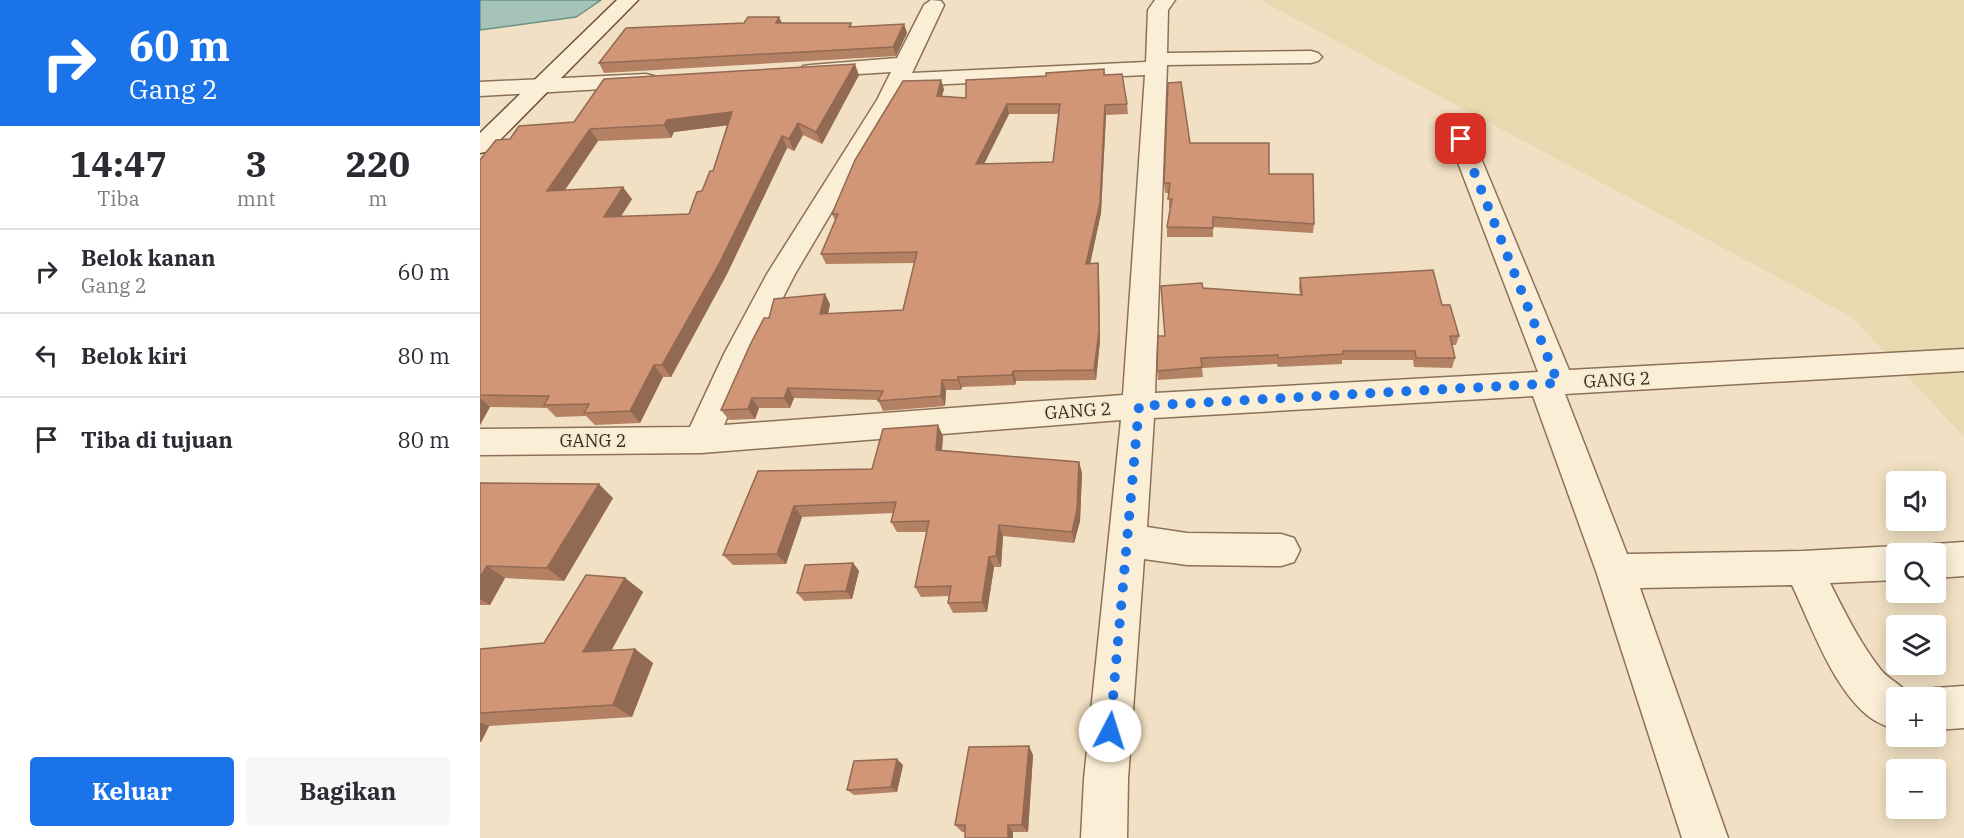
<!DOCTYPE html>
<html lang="id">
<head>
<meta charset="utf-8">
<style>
  body { margin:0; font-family:"IBM Plex Serif",serif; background:#f7f7f7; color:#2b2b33; height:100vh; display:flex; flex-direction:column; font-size:22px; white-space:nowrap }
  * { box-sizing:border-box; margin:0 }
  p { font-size:20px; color:#7c7c81 }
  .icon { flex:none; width:33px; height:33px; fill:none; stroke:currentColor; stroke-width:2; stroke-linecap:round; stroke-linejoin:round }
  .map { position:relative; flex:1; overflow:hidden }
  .sheet { display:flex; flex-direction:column; background:#fff; width:480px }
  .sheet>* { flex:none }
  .banner { background:#1a73e8; color:#fff; overflow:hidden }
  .tools { position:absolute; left:1406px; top:471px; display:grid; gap:12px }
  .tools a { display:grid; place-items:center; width:60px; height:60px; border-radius:6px; background:#fff; box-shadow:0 3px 15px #0003; font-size:30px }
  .pin { position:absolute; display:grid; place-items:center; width:51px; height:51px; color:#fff; margin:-26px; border-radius:12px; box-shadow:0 3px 9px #0006 }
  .me { position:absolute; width:66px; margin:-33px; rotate:5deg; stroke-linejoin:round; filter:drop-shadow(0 0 4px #0008) }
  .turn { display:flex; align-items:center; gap:21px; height:126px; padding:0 30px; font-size:27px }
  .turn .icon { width:78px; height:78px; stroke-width:2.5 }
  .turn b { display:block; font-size:42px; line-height:51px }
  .eta { display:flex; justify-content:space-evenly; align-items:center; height:102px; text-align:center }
  .eta b { font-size:36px; font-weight:700; line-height:42px }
  .cta { display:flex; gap:12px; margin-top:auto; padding:12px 30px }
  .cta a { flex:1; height:69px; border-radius:6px; background:#1a73e8; color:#fff; font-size:24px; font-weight:700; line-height:69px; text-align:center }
  .cta a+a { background:#f7f7f7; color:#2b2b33 }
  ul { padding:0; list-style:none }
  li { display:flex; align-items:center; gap:18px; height:84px; padding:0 30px; border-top:2px solid #e1e1e2 }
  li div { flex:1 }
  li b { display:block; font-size:22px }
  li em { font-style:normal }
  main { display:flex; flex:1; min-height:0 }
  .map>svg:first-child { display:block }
  .farmland { fill:#e7dab0 }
  .water { fill:#a5c3b8; stroke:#6b9286; stroke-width:1.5 }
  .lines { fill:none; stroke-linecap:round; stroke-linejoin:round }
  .minor-casing { stroke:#8c7158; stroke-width:3 }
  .secondary-casing { stroke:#6e523c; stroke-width:3 }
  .minor { fill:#fbeed7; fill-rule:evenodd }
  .secondary { fill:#fbeed7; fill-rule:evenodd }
  .wall { fill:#b48165; fill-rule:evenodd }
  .shaded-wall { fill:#926953 }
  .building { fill:#d19676; stroke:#926953; stroke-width:1.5; fill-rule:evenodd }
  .route { stroke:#1a73e8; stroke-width:10; stroke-dasharray:0 18 }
  .labels { text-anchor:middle; stroke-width:5; stroke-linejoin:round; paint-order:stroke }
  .street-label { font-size:18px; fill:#3b2a1d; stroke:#f8ebd3 }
</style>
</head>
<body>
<main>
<section class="sheet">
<div class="banner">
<div class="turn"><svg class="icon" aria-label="right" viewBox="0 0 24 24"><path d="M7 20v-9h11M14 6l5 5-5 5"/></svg><div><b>60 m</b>Gang 2</div></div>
</div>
<div class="eta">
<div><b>14:47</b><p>Tiba</p></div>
<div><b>3</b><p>mnt</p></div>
<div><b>220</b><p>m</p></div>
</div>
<ul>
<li><svg class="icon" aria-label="right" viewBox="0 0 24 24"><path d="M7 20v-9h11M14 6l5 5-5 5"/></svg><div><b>Belok kanan</b><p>Gang 2</p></div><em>60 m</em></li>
<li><svg class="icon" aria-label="left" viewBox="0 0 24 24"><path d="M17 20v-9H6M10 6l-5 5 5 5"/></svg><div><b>Belok kiri</b></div><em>80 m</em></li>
<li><svg class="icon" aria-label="arrive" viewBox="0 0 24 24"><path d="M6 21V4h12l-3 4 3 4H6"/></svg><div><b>Tiba di tujuan</b></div><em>80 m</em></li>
</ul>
<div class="cta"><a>Keluar</a><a>Bagikan</a></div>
</section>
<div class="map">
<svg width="1484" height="838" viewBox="0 0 1484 838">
  <rect width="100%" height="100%" fill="#f1e0c3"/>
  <!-- farmland -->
  <path class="farmland" d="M780,0h704v437l-112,-120z"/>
  <!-- water -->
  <path class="water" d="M0,0h121l-25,17 -96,13z"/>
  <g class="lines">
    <defs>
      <path id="minor" d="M451,0l10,1 3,4 -32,68 234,-11 2,-52 7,-10h20l-7,10 -1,43 144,-2 7,2 4,4 -4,4 -7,2 -144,2 -12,328 383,-21 -89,-233 4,-5h16l4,5 96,231 395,-21v22l-399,23 62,160 176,-3 93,-5 13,5 1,3h-14v26l-66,3c15,30 30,60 51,87 8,10 26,18 31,28h-16v32c-10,-4 -21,-8 -29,-15 -35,-29 -56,-90 -75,-130l-152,3 88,250h-46l-86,-267 -63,-175 -379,22 -7,109 40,6 94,1 13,4 6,12 -6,12 -13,4 -94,-1 -43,-6 -16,220 -1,59h-46l3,-59 37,-359 -420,33 -221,2v-26l210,-2 34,-73 43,-80 110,-174 14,-28 -80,5 -8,-1 -3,-5 3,-5 8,-1 86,-7 27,-53zM665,75l-22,320 -399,30 30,-71 41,-80 111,-188z
        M166,74l8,2 3,5 -3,5 -174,10v-14z
        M1484,542v34l-29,2v-24h-15l2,-5 13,-5z
        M1484,686v42l-29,2v-32h-16l1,-4 15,-6z"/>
      <path id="secondary" d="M137,0h21l-149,151 -9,2v-20z"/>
    </defs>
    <!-- minor casing -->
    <use href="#minor" class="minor-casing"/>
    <!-- secondary casing -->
    <use href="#secondary" class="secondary-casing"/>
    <!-- minor -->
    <use href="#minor" class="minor"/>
    <!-- secondary -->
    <use href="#secondary" class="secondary"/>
  </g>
  <!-- wall -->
  <path class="wall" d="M299,17l3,6h69l1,4 52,-3 3,9 -11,23 -292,17 -5,-10 145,-40z
    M624,69l1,6 22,29 1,10 -22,1 -5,98 -11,50h8l1,10 1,68 -4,39 -80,1 -1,4 -53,2 -1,3h-15l-1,16 -62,5 -5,-11 -84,-2 -4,10h-31l-4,11 -26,1 -8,-10 48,-92 61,-14 -2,10 75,-4 11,-47 -88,1 -5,-10 14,-34 -3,-6 112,-125 -2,7 24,2 80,-22zM529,114h49l-5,48 -69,2z
    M379,75l-37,69 -19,-9 -9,16 -7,-3 -60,126 -56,103h-8l-23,46 -45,2 -9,-9 -30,1 -9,-9 -57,-1 -10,18v-265l30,-21 64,-17zM247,125l-14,46 -24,43 -68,2 11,-17 -67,-9 33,-49 73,-3 3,-6z
    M710,143l79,31 45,50 -1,9 -100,-6v10h-46v-10l3,-19h-1v-15h-4l-1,-10z
    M820,278l142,27 17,31 -3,9h-4l3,13 -3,10 -38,-1 -1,-7h-71v4l-64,3 -1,-3 -75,4 1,9 -45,3 -1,-9 46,-83 97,7 -1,-8z
    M463,436l-1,14 137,12 3,11 -2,48 -6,22 -71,-7 -2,31h-7l-7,45 -34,1 -5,-10 1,-7 -28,1 -6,-10 12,-55h-30l-6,-10 2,-9 -91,4 -16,47 -53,1 -10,-10 35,-84 114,-2z
    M0,483l133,15 -49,83 -59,-3 -15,27h-10z
    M373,563l6,8 -7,28 -48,2 -7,-8z
    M145,578l18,14 -32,59 24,-2 18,14 -21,54 -143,9 -8,16h-1v-93l64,-6z
    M553,755l-5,77h-15v6h-48v-6h-3l-7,-7z
    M423,765l-6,27 -43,3 -7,-5z"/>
  <!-- shaded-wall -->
  <path class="shaded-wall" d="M299,17l4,9 -7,-3z
    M424,24l3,9 -11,23 -3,-9z
    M375,64l4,11 -37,69 -6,-12z
    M461,80l3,9 -5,17 -2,-10z
    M527,104l2,10 -30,60 -3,-10z
    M625,105l1,10 -5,98 -13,61 -2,-10z
    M252,112l6,12 -64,8 -3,6 -7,-13 3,-5z
    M318,123l5,12 -9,16 -5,-12z
    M110,129l8,12 -42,62 -9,-12z
    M302,136l5,12 -60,126 -56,103 -9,-12z
    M143,187l9,12 -19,30 -9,-12z
    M618,263l1,10 1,68 -4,39 -2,-10z
    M345,294l5,10 -4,20 -6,-10z
    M174,365l9,12 -23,46 -10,-12z
    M533,371l3,10 -1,4 -3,-10z
    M478,377l4,10 -1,3 -3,-10z
    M462,380l4,10 -1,16 -4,-10z
    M308,388l6,10 -4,10 -6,-10z
    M0,398l10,9 -10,18z
    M272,398l7,10 -4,11 -7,-10z
    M458,425l5,11 -2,25 -5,-11z
    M599,462l3,11 -2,48 -6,22 -2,-11z
    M119,484l14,14 -49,83 -17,-13z
    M314,506l8,11 -16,47 -9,-10z
    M519,525l4,11 -2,31 -5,-11z
    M509,557l5,10 -7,45 -5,-10z
    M373,563l6,8 -7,28 -6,-8z
    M7,566l18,12 -15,27 -10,-6v-22z
    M145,578l18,14 -40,74 -20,-14z
    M155,649l18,14 -21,54 -19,-12z
    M0,722l9,4 -8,16 -1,-1z
    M549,746l4,9 -5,77 -6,-7z
    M417,759l6,6 -6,27 -6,-5z
    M528,825l5,7v6h-5z"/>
  <!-- building -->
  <path class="building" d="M268,17h31l-3,6h75l-2,4 55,-3 -11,23 -294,16 27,-35 118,-5z
    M375,64l-39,68 -18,-9 -9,16 -7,-3 -62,126 -58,103h-8l-24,46 -46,2 5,-9 -45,1 5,-9 -69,-1v-235l16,-20 14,-1 9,-13 55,-4 30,-43zM252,112l-19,59h-3l-8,20 -5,1 -8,22 -85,3 19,-30 -76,4 43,-62 74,-4 3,-5z
    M624,69v6l18,-1 5,30 -22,1 -5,98 -14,61 12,-1 1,68 -5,39 -81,1 -1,4 -54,2v3h-16l-1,16 -63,5 5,-10 -95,-3 -4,10h-32l-4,11 -27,1 29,-65 14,-27h5l5,-19 51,-5 -5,20 83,-4 14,-58 -96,2 17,-40h-6l23,-54 48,-79 38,-1 -4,16 29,2v-18l80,-4v-3zM527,104h53l-7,58 -77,2z
    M701,82l9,61h79v31h44l1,50 -101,-7v11l-46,-1 5,-28h-4l2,-16h-6l4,-100z
    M953,270l9,35h8l9,31h-9l5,22h-39l-1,-7h-72v3l-65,4v-3l-77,3 1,9 -45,4 1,-35h7l-4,-50 41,-3 1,5 99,7 -2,-17z
    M458,425l-2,25 143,12 -2,48 -5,22 -73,-7 -3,31 -7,1 -7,45 -34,1 3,-17 -36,1 14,-66 -38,1 5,-20 -102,4 -17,48 -54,1 35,-84 114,-2 11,-40z
    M0,483l119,1 -52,84 -60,-2 -7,11z
    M373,563l-7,28 -49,2 8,-28z
    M106,575l39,3 -42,74 52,-3 -22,56 -133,8v-64l64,-6z
    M549,746l-7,79h-14v13h-43v-13h-10l14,-78z
    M417,759l-6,28 -44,3 7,-29z"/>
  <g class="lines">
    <!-- route -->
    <path class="route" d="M630,731l29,-325 419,-23 -97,-244"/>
  </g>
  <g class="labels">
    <!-- street labels -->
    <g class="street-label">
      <text transform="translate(1137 380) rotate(-3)" y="6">GANG 2</text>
      <text transform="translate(598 411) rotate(-4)" y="6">GANG 2</text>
      <text x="113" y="447">GANG 2</text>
    </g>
  </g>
</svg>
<div class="tools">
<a><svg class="icon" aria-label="sound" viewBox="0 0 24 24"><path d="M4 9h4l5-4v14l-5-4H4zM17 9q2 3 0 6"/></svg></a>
<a><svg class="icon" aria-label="search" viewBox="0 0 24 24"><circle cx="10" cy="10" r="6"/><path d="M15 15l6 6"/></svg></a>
<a><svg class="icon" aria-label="layers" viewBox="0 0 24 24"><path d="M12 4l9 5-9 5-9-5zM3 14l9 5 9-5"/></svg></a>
<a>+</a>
<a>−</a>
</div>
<div class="pin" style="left:981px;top:139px;background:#d93025"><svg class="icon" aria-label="arrive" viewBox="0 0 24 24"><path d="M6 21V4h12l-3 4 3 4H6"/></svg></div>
<svg class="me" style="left:630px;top:731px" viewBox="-20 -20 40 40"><circle r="19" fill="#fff"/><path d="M0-13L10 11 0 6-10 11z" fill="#1a73e8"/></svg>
</div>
</main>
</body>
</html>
